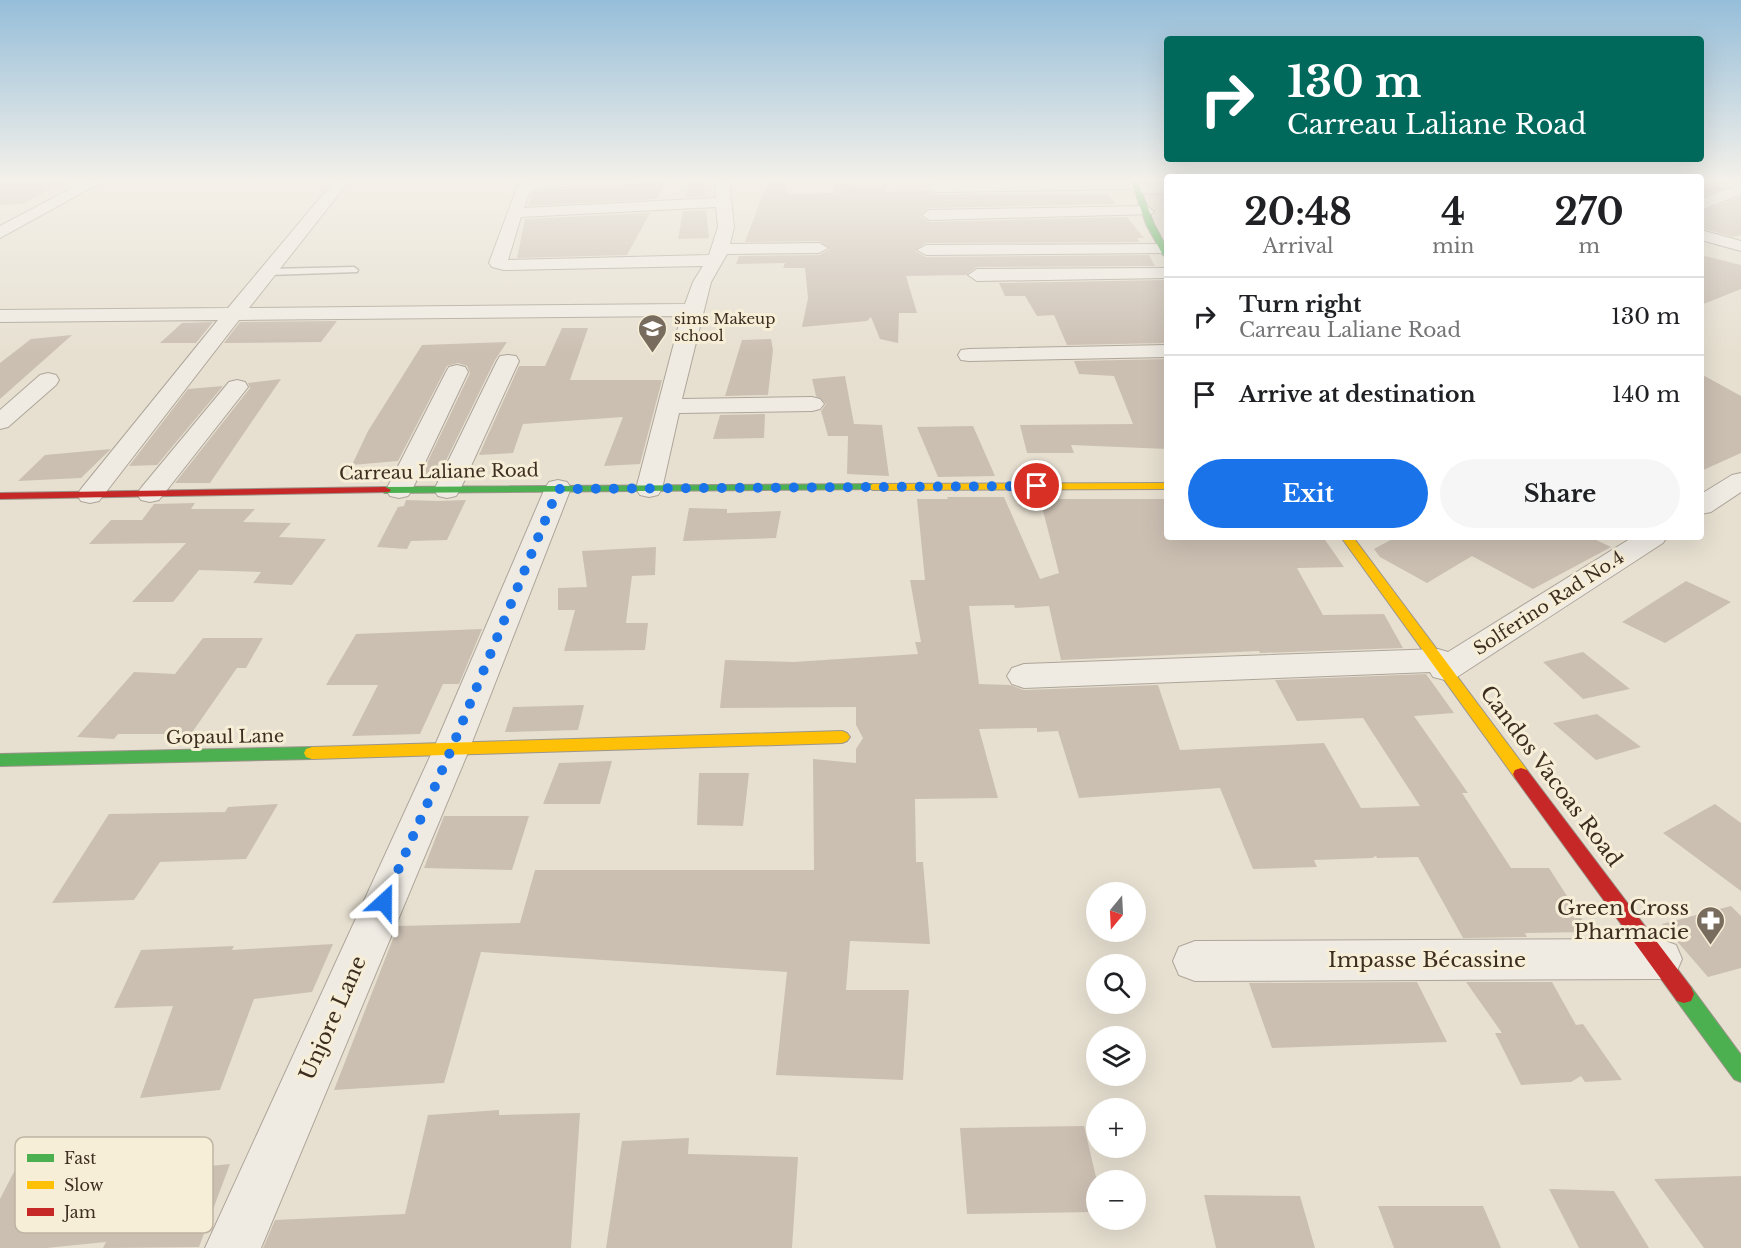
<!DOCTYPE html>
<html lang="en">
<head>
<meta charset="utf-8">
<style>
  body { margin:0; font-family:"Libre Baskerville",serif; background:#f6f6f6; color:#202124; height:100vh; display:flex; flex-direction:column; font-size:22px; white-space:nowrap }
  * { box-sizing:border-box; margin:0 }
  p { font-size:20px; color:#757577 }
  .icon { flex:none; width:33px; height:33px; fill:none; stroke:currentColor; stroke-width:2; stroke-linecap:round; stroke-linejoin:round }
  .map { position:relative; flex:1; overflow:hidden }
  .panel { position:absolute; left:1164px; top:174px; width:540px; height:366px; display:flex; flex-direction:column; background:#fff; border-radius:6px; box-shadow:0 6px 24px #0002 }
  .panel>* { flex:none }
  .guide { position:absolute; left:1164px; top:36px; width:540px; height:126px; border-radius:6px; box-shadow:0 6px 24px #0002; background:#00695c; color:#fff; overflow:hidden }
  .needle { width:39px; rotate:198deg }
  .controls { position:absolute; left:1086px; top:882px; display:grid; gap:12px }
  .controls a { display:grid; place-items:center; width:60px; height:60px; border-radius:50%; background:#fff; box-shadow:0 6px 24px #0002; font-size:30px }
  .pin { position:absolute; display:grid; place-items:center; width:51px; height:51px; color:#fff; margin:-26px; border:3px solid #fff; border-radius:50%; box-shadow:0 2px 6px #0007 }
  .me { position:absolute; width:66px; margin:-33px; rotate:24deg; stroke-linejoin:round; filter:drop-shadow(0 0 4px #0008) }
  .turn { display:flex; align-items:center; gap:21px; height:126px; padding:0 24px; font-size:27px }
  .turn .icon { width:78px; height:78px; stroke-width:2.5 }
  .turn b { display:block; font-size:42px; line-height:51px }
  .eta { display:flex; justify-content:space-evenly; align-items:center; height:102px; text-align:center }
  .eta b { font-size:36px; font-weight:700; line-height:42px }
  .action { display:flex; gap:12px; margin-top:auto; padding:12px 24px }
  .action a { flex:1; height:69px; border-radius:36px; background:#1a73e8; color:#fff; font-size:24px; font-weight:700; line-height:69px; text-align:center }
  .action a+a { background:#f6f6f6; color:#202124 }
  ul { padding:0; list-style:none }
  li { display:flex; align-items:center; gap:18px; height:78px; padding:0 24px; border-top:2px solid #e0e0e0 }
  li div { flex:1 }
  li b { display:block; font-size:22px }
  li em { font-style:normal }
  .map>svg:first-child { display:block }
  .building { fill:#cbbfb2 }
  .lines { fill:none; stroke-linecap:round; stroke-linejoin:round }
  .lane-casing { stroke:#ada599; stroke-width:3 }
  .street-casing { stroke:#ada599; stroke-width:2 }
  .fast-casing { stroke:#9c958a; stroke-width:2 }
  .slow-casing { stroke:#9c958a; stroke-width:2 }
  .jam-casing { stroke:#9c958a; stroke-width:2 }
  .lane { fill:#efebe3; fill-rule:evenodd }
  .street { fill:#efebe3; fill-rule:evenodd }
  .fast { fill:#4caf50; fill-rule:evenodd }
  .slow { fill:#ffc107; fill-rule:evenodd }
  .jam { fill:#c62828; fill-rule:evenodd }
  .route { stroke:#1a73e8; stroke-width:10; stroke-dasharray:0 18 }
  .labels { text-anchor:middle; stroke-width:6; stroke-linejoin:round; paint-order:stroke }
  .far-poi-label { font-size:15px; fill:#3d2e20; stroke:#f7eed8; text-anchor:start }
  .street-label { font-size:18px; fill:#3d2e20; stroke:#f7eed8 }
  .near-street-label { font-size:21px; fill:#3d2e20; stroke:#f7eed8 }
  .near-poi-label { font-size:21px; fill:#3d2e20; stroke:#f7eed8; text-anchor:end }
  .key { fill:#f7eed8; stroke:#bfb4a1; stroke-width:1.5 }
  .key-label { font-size:16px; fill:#3d2e20 }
</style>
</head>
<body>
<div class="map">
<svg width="1741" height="1248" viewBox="0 0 1741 1248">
  <rect width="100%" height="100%" fill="#e7e0d1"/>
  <!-- building -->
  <path class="building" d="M66,180l-43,24 -23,1v-22z
    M689,180h15l1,16 -19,1z
    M768,181h16l3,13 48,-1 -1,-9 52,1 -1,7 46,-1 6,3 171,1 8,9 -186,4 -10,8 10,6 197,-5 17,21h-7l3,4 -214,1 -11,8 11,6 223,-2 6,11 -178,1 -11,8 -60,1 11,37h-18l-1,30 -18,-4 -9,-22 -4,4 -65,6 6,-29 -3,-30h-22l2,-5 -49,1 3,-8 80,-1 11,-6 -11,-8 -74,1z
    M666,182l-9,17 -129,7 4,-13 6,-3 97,-4 6,-3z
    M1701,182l24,6 -24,9z
    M1741,196v39l-8,2 -32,-9v-16z
    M706,210l3,28 -31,1 5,-28z
    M650,213l-23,42 -110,3 8,-39z
    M1701,255l40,10v24l-40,16z
    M1164,280l3,4v59l-100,2 -13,-30 -17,1 -12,-20h-20l-6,-13z
    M337,321l-16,21 -97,1 16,-21z
    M213,322l-17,21h-36l22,-20z
    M562,328h26l-18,52h92l-22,84 -36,2 19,-49 -100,7 -10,29 -34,2 40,-89h26z
    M72,335l-72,64v-36l31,-24z
    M771,339l2,11 -5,45 -43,1 17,-56z
    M507,342l-12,18 -58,119 -18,1 51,-107 -3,-7 -9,-3 -11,3 -49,95 -46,4 16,-34 54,-86z
    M1167,359v90l-96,-4 3,8h-47l-7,-28 113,-1 -19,-48 -35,-2 -5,-13z
    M1701,374l40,22v57l-40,18z
    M845,376l9,48 28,1 7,51 -42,-2 1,-38h-20l-7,-25 5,-7 -10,-8 -4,-17z
    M281,379l-71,104h-35l75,-95 -2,-5z
    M223,386l-66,79 -28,1 59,-77z
    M765,414l-1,24 -51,1 7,-24z
    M973,426l22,50 -57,1 -21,-50z
    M111,449l-30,29 -63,3 27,-26z
    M947,497h57l36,82 19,-6 -19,-74h127v38h156l21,30 -47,1 26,47 61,-1 19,34 -143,5 -1,-2 -198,9 -12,-54 -34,2 -1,-3 -45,1 10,78 31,1 14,5 134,-5 22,65 144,-7 37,65 59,-2 -57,-88 -66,3 -22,-41 151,-6 28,39 -40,3 54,77h-6l49,75h38l41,64 -65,1 2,4 -64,1 -45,-81 -41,1 -1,-2 -4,2 -58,2 3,7 -64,2 -33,-81 -141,10 -21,-67 -21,1v-4l-58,1 19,69 -83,1 1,63h7l7,82 -80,-3 -4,49h63l-6,90 -127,-5 11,-103 -306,-20 -37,131 -110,7 64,-164 122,-3 15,-53h279l-1,-111 43,4v-14l7,-11 -7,-13v-18l-136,1 5,-48 68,2 125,-8 -3,-12h6l-11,-62h15l-8,-81h31z
    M406,500l32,1 28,-1 -19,40 -36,1 -4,8 -30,-2 21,-40 6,-1z
    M195,503l-4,6h64l-12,13 48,1 -12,14 47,2 -34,46 -39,-2 8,-11 -62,-2 -26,32h-41l54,-59 -97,1 22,-24h31l12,-16z
    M689,508l38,1v4l54,-2 -5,27 -93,3z
    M1396,537h194l21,10 -78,42 -61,-33 -45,27 -47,-26 -6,-8z
    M656,547l-1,28 -23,1 -6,47h22l-3,27 -81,1 11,-41h-17v-22l29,-1 -5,-36z
    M1686,581l45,21 -66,41 -43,-21z
    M482,629l-23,55h-16l-23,50 -68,2 26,-51h-52l30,-51z
    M203,638h60l-17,30h-9l-46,66h-73l-4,5 -37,-2 57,-65 41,2z
    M1583,652l47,37 -47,10 -40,-37z
    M584,705l-6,25 -73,2 8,-25z
    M1597,714l44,33 -45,13 -43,-37z
    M612,761l-12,43h-57l16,-41z
    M699,773h50l-6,53 -46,-1z
    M278,804l-32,55 -86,3 -26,38 -82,3 57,-89 116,-2 3,-5z
    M1715,804l26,19v68l-78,-58z
    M444,816h85l-17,54 -88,-2z
    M1731,906l10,10v52l-33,9 -46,-53z
    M333,944l-21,48 -58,7 -34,91 -80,8 33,-92 -59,2 27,-58 93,-4 -2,4z
    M1417,982l30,60 -175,6 -23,-65z
    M1466,982h86l24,43 7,-1 39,56 -37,2 -4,-6 -10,6 -50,3 -26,-52h7z
    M499,1110v5l81,-2 -9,135h-308l12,-28 130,-6 23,-99z
    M1084,1126l12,51v35l-129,2 -7,-86z
    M689,1138l-1,16 110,3 -6,91h-186l16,-107z
    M108,1157l-9,20 131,-13 -31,83 -96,1 3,-6 -60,6h-46v-49l17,-33z
    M1741,1176v72h-37l-50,-69z
    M1549,1189l65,2 35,57h-70z
    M1204,1195l96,1 15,52h-99z
    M1378,1206h105l18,42h-107z"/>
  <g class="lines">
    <defs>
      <path id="lane" d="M354,267l4,3 -1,2 -88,3 -4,-3 4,-3z"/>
      <path id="street" d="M87,180h18l-105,58v-12z
        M335,180h15l-101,128 436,-4 8,-22 10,-16 -199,4 -12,-3 -3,-4 29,-78 18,-5h106l-7,4 -97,4 -8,3 -6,17 192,-10 -1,-18h14l5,47 -4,17 89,-1 9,5 -9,5 -92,1 -16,28 -29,117 130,-2 8,2 4,5 -4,5 -8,2 -133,2 -17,76 -4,6 -9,2 -9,-2 -4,-6 45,-173 -442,4 -140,181 -9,2 -9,-2 -4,-6 4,-6 137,-169 -218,2v-12l228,-2zM716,207l2,20 -9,28 -201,5 13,-43z
        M1137,180l4,1 2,4 24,-1v10l-33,-1 -2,-4 -195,3 -8,-5 8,-5z
        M1741,184v10l-40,16v-11z
        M1146,206l8,5 -2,3 -222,6 -8,-5 8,-5z
        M1701,230l40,11v10l-40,-11z
        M1167,244v8l-4,1 -237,2 -9,-5 9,-5z
        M1167,268v10l-190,3 -9,-6 9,-6z
        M1167,345v12l-198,4 -8,-1 -3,-5 3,-5 8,-1z
        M508,355l8,1 3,5 -59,129 -4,6 -9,2 -9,-2 -4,-6 63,-129 3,-5z
        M457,365l8,2 3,5 -56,118 -4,6 -9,2 -9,-2 -4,-6 60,-118 3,-5z
        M48,373l8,2 3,5 -3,5 -48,42 -8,2v-19l40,-35z
        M237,380l8,2 3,5 -89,113 -9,2 -9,-2 -4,-6 4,-6 88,-106z
        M1741,473v19l-30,20 -10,2v-20l31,-19z
        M558,480l9,2 4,6 -102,262 -208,498h-56l228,-498 112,-262 4,-6z
        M1633,537h34l-4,6 -206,134 -12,3 -12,-3 -3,-5 -406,16 -12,-4 -5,-8 5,-8 12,-4 414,-15 10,3z
        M1660,939l16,6 6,14 -6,14 -16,6 -465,2 -16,-6 -6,-14 6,-14 16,-6z"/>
      <path id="fast" d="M1131,180h6l17,44 13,24v9l-4,-2 -17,-31z
        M873,484l4,1v4l-492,4 -6,-3 6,-3z
        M312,747l6,2 2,4 -2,4 -6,2 -312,7v-12z
        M1684,985l7,2 50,68v27l-7,-3 -57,-78 -3,-7 3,-7z"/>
      <path id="slow" d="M1167,483v6l-294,1 -6,-3 6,-3z
        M1341,537h12l174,233 2,4 -2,4 -6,2 -6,-2z
        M842,731l5,2 3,4 -3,4 -5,2 -530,16 -6,-2 -2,-4 2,-4 6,-2z"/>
      <path id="jam" d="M385,487l6,3 -2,2 -389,7v-6z
        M1521,768l6,2 164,217 3,7 -3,7 -7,2 -7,-2 -162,-223 -2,-4 2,-4z"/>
    </defs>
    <!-- lane casing -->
    <use href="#lane" class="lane-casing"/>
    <!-- street casing -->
    <use href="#street" class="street-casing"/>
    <!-- fast casing -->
    <use href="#fast" class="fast-casing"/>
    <!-- slow casing -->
    <use href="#slow" class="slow-casing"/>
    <!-- jam casing -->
    <use href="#jam" class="jam-casing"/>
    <!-- lane -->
    <use href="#lane" class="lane"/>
    <!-- street -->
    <use href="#street" class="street"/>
    <!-- fast -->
    <use href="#fast" class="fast"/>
    <!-- slow -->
    <use href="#slow" class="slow"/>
    <!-- jam -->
    <use href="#jam" class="jam"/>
  </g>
  <!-- sky -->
  <linearGradient id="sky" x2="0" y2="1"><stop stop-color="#96bed9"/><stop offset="0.51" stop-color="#f4f1ea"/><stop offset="1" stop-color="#f4f1ea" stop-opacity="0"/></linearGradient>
  <rect width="1741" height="354" fill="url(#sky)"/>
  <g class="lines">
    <!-- route -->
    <path class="route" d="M384,902l67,-152 107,-261 479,-3"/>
  </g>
  <!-- icons -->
  <defs>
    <symbol id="school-pin" viewBox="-11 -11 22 30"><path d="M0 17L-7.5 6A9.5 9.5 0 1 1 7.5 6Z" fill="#786c5e" stroke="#f7eed8"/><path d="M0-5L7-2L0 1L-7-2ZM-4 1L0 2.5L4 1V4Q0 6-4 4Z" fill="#fff"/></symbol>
    <symbol id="pharmacy-pin" viewBox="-11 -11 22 30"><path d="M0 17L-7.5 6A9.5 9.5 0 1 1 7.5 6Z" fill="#786c5e" stroke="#f7eed8"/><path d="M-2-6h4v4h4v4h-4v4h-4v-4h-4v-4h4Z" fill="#fff"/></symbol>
  </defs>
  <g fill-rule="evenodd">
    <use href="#school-pin" x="636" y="312" width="33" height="45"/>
    <use href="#pharmacy-pin" x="1694" y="904" width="33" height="45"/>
  </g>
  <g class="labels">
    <!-- far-poi labels -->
    <g class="far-poi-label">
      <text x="674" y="324">sims Makeup<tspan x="674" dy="17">school</tspan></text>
    </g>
    <!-- street labels -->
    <g class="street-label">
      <text transform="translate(439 472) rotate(-1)" y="6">Carreau Laliane Road</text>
      <text transform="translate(1549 603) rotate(-33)" y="6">Solferino Rad No.4</text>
      <text transform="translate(225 737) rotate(-1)" y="6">Gopaul Lane</text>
    </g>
    <!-- near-street labels -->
    <g class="near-street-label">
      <text transform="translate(1551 776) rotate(53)" y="7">Candos Vacoas Road</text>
      <text x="1427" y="967">Impasse Bécassine</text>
      <text transform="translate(333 1018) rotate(-66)" y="7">Unjore Lane</text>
    </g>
    <!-- near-poi labels -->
    <g class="near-poi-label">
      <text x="1689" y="915">Green Cross<tspan x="1689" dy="24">Pharmacie</tspan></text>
    </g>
  </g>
  <!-- legend -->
  <rect x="15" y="1137" width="198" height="96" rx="9" class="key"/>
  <rect x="27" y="1154" width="27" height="8" fill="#4caf50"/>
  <rect x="27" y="1181" width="27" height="8" fill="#ffc107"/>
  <rect x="27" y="1208" width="27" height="8" fill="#c62828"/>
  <g class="key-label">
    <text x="64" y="1164">Fast</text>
    <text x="64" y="1191">Slow</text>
    <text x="64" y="1218">Jam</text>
  </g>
</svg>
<div class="controls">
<a><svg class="needle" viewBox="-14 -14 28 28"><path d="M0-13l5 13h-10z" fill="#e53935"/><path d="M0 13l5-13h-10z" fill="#757577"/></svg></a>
<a><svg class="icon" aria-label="search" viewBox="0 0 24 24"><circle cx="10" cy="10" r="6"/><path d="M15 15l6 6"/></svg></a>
<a><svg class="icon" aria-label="layers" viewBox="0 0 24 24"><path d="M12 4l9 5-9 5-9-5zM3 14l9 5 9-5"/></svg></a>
<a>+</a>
<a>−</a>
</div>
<div class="pin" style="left:1037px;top:486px;background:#d93025"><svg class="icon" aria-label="arrive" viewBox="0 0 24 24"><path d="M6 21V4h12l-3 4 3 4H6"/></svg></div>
<svg class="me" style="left:384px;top:902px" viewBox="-20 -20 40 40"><path d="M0-17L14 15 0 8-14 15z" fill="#1a73e8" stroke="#fff" stroke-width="4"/></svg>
<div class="guide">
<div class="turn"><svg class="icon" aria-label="right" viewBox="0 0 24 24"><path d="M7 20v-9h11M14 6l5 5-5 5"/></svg><div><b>130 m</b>Carreau Laliane Road</div></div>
</div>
<section class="panel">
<div class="eta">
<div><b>20:48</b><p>Arrival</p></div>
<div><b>4</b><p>min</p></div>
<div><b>270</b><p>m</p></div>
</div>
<ul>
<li><svg class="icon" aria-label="right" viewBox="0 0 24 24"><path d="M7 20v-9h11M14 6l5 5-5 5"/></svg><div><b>Turn right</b><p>Carreau Laliane Road</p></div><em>130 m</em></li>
<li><svg class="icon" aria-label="arrive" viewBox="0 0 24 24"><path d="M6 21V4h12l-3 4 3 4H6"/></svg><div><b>Arrive at destination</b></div><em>140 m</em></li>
</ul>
<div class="action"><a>Exit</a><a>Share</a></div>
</section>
</div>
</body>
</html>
